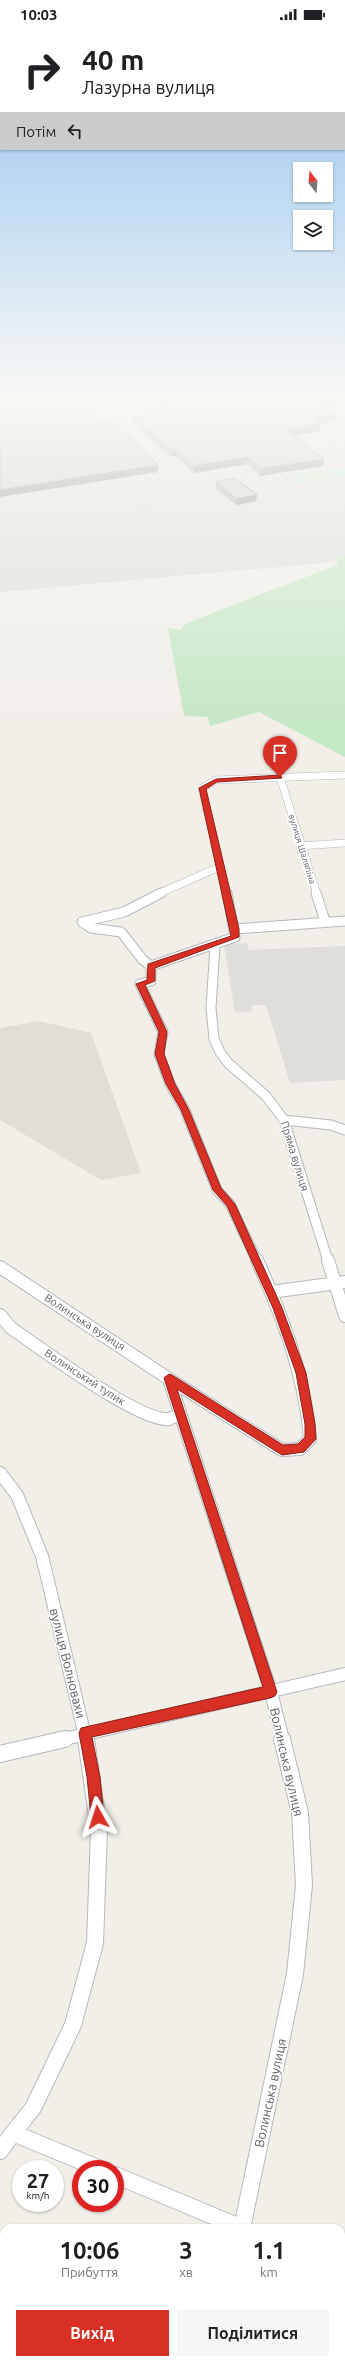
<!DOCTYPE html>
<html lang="uk">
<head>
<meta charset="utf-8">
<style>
  body { margin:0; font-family:Ubuntu,sans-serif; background:#f6f6f6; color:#202124; height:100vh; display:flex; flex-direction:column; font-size:15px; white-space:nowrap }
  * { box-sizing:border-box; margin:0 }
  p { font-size:13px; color:#757577 }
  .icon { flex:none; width:22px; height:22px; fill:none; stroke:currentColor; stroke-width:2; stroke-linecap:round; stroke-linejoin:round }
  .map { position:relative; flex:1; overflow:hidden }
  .panel { position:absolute; left:0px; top:2196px; width:345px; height:140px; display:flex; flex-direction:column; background:#fff; border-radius:12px 12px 0 0; box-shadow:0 1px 3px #0004 }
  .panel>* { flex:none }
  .hud { position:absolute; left:0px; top:0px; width:345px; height:122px; box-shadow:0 1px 3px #0004; background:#fff; color:#202124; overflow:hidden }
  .needle { width:26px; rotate:343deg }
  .tools { position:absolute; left:293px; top:134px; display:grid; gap:8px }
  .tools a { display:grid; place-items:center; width:40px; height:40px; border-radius:0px; background:#fff; box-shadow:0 1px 3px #0004; font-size:20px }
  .speed { position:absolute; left:12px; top:2132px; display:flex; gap:8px; font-size:20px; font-weight:700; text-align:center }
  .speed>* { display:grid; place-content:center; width:52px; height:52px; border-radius:50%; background:#fff; box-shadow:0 1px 3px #0004; line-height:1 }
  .speed small { font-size:10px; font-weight:400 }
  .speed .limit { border:6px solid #d22; background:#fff; color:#111 }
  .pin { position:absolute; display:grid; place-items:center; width:34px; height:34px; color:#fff; margin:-41px -17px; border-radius:50% 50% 50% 0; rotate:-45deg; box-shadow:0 0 4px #0007 }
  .pin .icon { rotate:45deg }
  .me { position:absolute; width:44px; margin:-22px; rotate:354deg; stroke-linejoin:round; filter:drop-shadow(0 0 3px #0008) }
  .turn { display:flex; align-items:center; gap:14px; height:84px; padding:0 16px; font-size:18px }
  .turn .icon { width:52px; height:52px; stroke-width:2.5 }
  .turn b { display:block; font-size:28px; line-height:34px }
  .then { display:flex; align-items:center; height:38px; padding:0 16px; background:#0003; gap:8px; font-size:15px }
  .eta { display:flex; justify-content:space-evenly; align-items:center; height:68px; text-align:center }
  .eta b { font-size:24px; font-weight:700; line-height:28px }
  .primary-button { display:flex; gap:8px; margin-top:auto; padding:8px 16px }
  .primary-button a { flex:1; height:46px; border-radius:0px; background:#d93025; color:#fff; font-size:16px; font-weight:700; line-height:46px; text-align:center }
  .primary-button a+a { background:#f6f6f6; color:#202124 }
  .status { display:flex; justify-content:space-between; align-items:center; height:28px; padding:0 20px; background:#fff; direction:ltr }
  .status svg { height:11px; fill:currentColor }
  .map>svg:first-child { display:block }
  .industrial { fill:#e0deda }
  .education { fill:#e1ded6 }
  .green { fill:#c5e8c5 }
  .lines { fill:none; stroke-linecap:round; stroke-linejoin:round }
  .minor-far3-casing { stroke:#b5b8bc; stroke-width:8 }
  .minor-far2-casing { stroke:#b5b8bc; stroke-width:11 }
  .minor-far1-casing { stroke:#b5b8bc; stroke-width:14 }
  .minor-casing { stroke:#b5b8bc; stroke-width:18 }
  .minor-far3 { stroke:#fff; stroke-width:7 }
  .minor-far2 { stroke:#fff; stroke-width:9 }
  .minor-far1 { stroke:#fff; stroke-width:12 }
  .minor { stroke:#fff; stroke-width:16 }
  .rail { stroke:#b6b7b8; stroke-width:1.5; stroke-dasharray:0.5 2.5; stroke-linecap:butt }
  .wall { fill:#afaea9 }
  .shaded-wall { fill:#8f8d8a }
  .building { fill:#cccac5; stroke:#8f8d8a }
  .route { fill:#d93025; stroke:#8d1f18 }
  .labels { text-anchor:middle; stroke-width:3; stroke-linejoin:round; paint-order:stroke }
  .far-street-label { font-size:9px; fill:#5f6368; stroke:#fff }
  .street-label { font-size:11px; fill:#5f6368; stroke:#fff }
  .near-street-label { font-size:13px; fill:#5f6368; stroke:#fff }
</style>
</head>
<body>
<div class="status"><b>10:03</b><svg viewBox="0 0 49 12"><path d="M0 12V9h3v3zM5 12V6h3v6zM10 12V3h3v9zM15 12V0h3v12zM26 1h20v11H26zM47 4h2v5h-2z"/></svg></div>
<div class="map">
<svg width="345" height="2336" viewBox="0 0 345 2336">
  <rect width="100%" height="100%" fill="#f1efe8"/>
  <!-- industrial -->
  <path class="industrial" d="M0,369h345v164l-345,31z
    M247,915l2,7 96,-4v134l-55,3 -24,-78h-14l1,6 -18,2 -11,-69z"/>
  <!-- education -->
  <path class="education" d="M39,993l52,12 50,140 -40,7 -101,-60v-92z"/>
  <!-- green -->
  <path class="green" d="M83,369h24l17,14 -19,7z
    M345,439v9l-48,7 -10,-7z
    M345,527v202l-86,-45 -49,14 -2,-9 -24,-1 -16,-88 12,2 7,-7 150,-58 1,-8z
    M0,2288h4v44h56l-1,4h-59z"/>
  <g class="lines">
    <defs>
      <path id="minor-far3" d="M280,749l37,117
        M300,818l45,-3
        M158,866l61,-27
        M227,866l-25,-106 14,-8 129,-5"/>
      <path id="minor-far2" d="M161,865l-37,19 -42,10 9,6 30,4 22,28 8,6 84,-29 -8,-44
        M316,865l9,28
        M235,901l110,-8
        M215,917l-4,63 3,31 6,13 8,11 38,33 18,24 44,141
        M151,938v15l-11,3 23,48 -4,22 11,30 15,26 32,80 13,14 27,57
        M284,1092l47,5 14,5"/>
      <path id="minor-far1" d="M328,1232l17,56
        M0,1239l169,112 102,313 12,48
        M271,1264l74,-10
        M0,1287l11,13c27,18 129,95 158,91 3,-1 8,-4 11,-5
        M169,1351l113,71 18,-1 10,-10c-5,-64 -27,-121 -53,-179
        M0,1445l17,22 25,61 44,184
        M60,1712l285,-66"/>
      <path id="minor" d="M0,1726l65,-15
        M13,2105l20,-25 40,-83 22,-82 4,-113 -13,-91
        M0,2123l13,-18 87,36
        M115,2147l127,53
        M242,2200l53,-254 9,-89 -4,-72 -18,-74"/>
    </defs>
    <!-- minor-far3 casing -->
    <use href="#minor-far3" class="minor-far3-casing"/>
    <!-- minor-far2 casing -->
    <use href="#minor-far2" class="minor-far2-casing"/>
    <!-- minor-far1 casing -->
    <use href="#minor-far1" class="minor-far1-casing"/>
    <!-- minor casing -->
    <use href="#minor" class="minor-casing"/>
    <!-- minor-far3 -->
    <use href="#minor-far3" class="minor-far3"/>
    <!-- minor-far2 -->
    <use href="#minor-far2" class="minor-far2"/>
    <!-- minor-far1 -->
    <use href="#minor-far1" class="minor-far1"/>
    <!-- minor -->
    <use href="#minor" class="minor"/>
    <!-- rail -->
    <path class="rail" d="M129,375l30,-1
      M89,395l79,-20
      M111,401l51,-18
      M289,415l18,-5 38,-17
      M306,424l39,-7
      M312,432l33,-9
      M177,435l16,-3
      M136,479l84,-29 44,-10"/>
  </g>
  <!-- wall -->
  <path class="wall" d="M126,369h82l4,3 113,6 11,8 -1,7 -16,2 1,8 -27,5 30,30 -63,10 -13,-12 -53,9 -18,-17 -5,1 -37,-32v-7l17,-2v-7l8,-1 -11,-10 -17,3z
    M216,454l41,13 -1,6 -20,4 -21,-17z"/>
  <!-- shaded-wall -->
  <path class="shaded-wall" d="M130,369h18v1l-17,3z
    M341,369h4v6l-28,4v-7z
    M336,386l-1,7 -24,4v-7z
    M320,396v7l-34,6v-7z
    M176,421v7l-5,1v-7z
    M248,429l-1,7 -53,9v-7z
    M324,431l-1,7 -63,10v-7z
    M158,437v7l-158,25v-7z
    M257,467l-1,6 -20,4v-6z"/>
  <!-- building -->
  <path class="building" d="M11,369h62l29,27 12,-2 44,43 -158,25v-91z
    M155,369h53l4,3 22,-3h107l-24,3 19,14 -25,4 9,6 -34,6 38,29 -64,10 -12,-12 -54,9 -18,-17 -5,1 -37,-32 23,-3 -6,-6 15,-2z
    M235,450l22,17 -21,4 -20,-17z"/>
  <!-- sky -->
  <linearGradient id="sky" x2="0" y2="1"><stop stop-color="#8fc3f1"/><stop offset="0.53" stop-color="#f9f8f5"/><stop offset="1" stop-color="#f9f8f5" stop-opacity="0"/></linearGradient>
  <rect width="345" height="696" fill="url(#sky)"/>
  <!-- route -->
  <path class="route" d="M280,747l2,3 -65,4 -11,7 33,140v8l-84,31v13l-10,4 22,47 -3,22 11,30 14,26 32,78 14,16 47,104 24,65 9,51 1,15 -12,13 -22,3 -105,-66 100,303 -2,4 -5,2 -178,39 8,40 4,40 -2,4 -4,2 -5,-2 -2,-4 -4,-40 -8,-44 2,-5 182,-41 -99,-309 5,-4 3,1 111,70 15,-1 7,-7v-13l-9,-51 -23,-65 -46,-102 -14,-16 -32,-80 -15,-26 -11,-30 4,-22 -23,-48 11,-4 1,-16 83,-28 -32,-148 17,-9z"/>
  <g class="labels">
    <!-- far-street labels -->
    <g class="far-street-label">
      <text transform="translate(302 821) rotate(73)" y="3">вулиця Шаляпіна</text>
    </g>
    <!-- street labels -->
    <g class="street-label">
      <text transform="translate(295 1128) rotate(73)" y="4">Пряма вулиця</text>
      <text transform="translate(85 1294) rotate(33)" y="4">Волинська вулиця</text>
      <text transform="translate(85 1349) rotate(33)" y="4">Волинський тупик</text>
    </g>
    <!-- near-street labels -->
    <g class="near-street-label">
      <text transform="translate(68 1635) rotate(76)" y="5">вулиця Волновахи</text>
      <text transform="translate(287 1734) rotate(77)" y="5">Волинська вулиця</text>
      <text transform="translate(270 2065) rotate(-78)" y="5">Волинська вулиця</text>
    </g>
  </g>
</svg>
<div class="tools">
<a><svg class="needle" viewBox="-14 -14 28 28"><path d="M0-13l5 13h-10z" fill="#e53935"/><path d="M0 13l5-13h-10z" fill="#757577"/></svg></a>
<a><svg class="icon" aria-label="layers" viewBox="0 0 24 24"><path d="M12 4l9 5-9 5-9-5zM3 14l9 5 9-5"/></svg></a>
</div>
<div class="speed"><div>27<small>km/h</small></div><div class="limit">30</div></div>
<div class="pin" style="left:280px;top:749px;background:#d93025"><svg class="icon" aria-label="arrive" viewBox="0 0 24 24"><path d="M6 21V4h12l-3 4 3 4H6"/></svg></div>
<svg class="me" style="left:98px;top:1789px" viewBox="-20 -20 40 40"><path d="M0-17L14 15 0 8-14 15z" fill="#d93025" stroke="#fff" stroke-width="4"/></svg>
<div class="hud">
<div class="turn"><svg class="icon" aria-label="right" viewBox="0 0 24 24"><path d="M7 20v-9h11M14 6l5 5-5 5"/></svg><div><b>40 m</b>Лазурна вулиця</div></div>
<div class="then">Потім<svg class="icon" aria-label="left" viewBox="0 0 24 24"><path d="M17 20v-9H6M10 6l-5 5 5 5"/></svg></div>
</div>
<section class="panel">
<div class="eta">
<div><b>10:06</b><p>Прибуття</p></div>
<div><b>3</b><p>хв</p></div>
<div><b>1.1</b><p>km</p></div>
</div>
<div class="primary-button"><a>Вихід</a><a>Поділитися</a></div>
</section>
</div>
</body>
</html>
